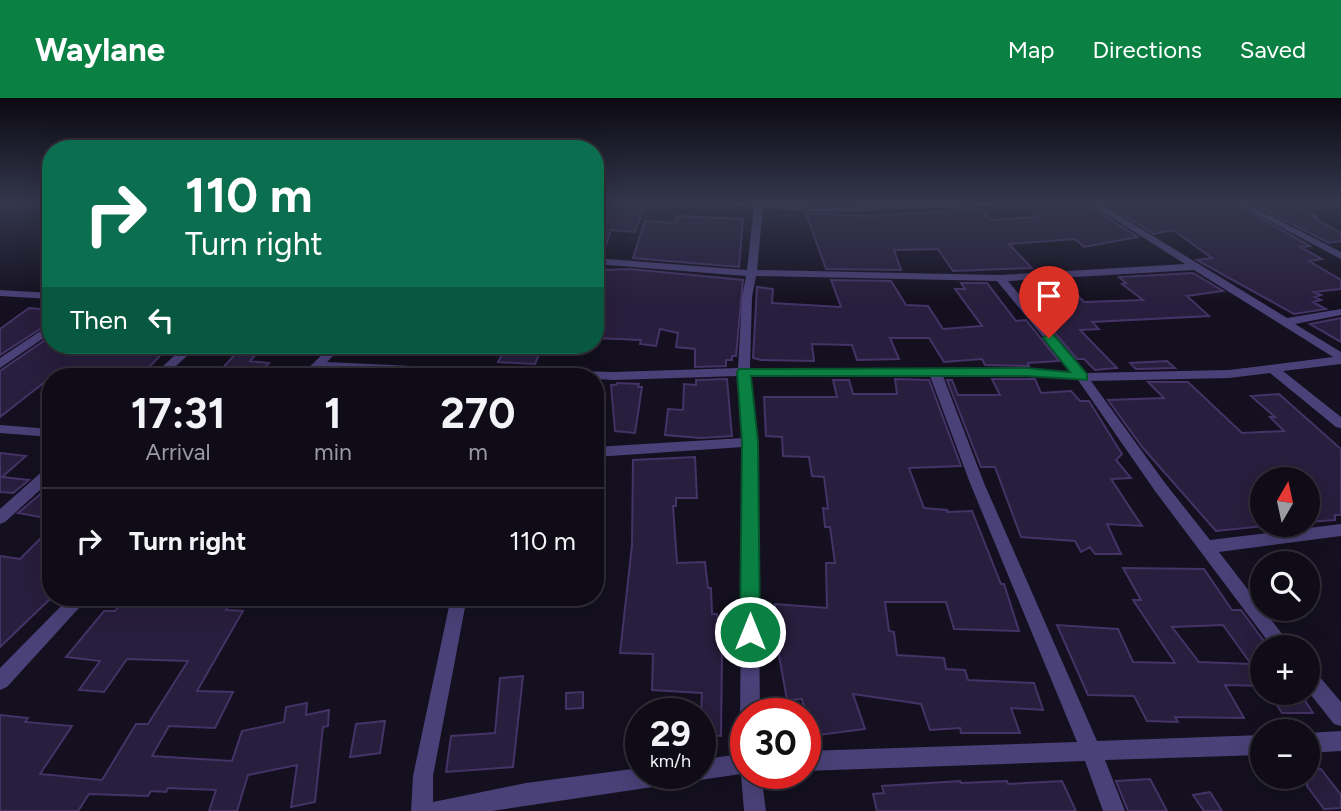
<!DOCTYPE html>
<html lang="en">
<head>
<meta charset="utf-8">
<style>
  body { margin:0; font-family:Figtree,sans-serif; background:#1d1a24; color:#f1f3f6; height:100vh; display:flex; flex-direction:column; font-size:26px; white-space:nowrap }
  * { box-sizing:border-box; margin:0 }
  p { font-size:23px; color:#9b9ba1 }
  .icon { flex:none; width:38px; height:38px; fill:none; stroke:currentColor; stroke-width:2; stroke-linecap:round; stroke-linejoin:round }
  .map { position:relative; flex:1; overflow:hidden }
  .drawer { position:absolute; left:42px; top:270px; width:562px; height:238px; display:flex; flex-direction:column; background:#0f0c17; border-radius:28px; box-shadow:0 7px 28px #0002,0 0 0 2px #2f2c36 }
  .drawer>* { flex:none }
  .banner { position:absolute; left:42px; top:42px; width:562px; height:214px; border-radius:28px; box-shadow:0 7px 28px #0002,0 0 0 2px #2f2c36; background:#0b6e4f; color:#fff; overflow:hidden }
  .needle { width:46px; rotate:9deg }
  .fabs { position:absolute; left:1250px; top:369px; display:grid; gap:14px }
  .fabs a { display:grid; place-items:center; width:70px; height:70px; border-radius:50%; background:#0f0c17; box-shadow:0 7px 28px #0002,0 0 0 2px #2f2c36; font-size:35px }
  .speed { position:absolute; left:625px; top:600px; display:flex; gap:14px; font-size:35px; font-weight:700; text-align:center }
  .speed>* { display:grid; place-content:center; width:91px; height:91px; border-radius:50%; background:#0f0c17; box-shadow:0 7px 28px #0002,0 0 0 2px #2f2c36; line-height:1 }
  .speed small { font-size:18px; font-weight:400 }
  .speed .limit { border:10px solid #d22; background:#fff; color:#111 }
  .pin { position:absolute; display:grid; place-items:center; width:60px; height:60px; color:#fff; margin:-72px -30px; border-radius:50% 50% 50% 0; rotate:-45deg; box-shadow:0 0 7px #0007 }
  .pin .icon { rotate:45deg }
  .me { position:absolute; width:77px; margin:-38px; rotate:0deg; stroke-linejoin:round; filter:drop-shadow(0 0 5px #0008) }
  .turn { display:flex; align-items:center; gap:24px; height:147px; padding:0 28px; font-size:32px }
  .turn .icon { width:91px; height:91px; stroke-width:2.5 }
  .turn b { display:block; font-size:49px; line-height:60px }
  .then { display:flex; align-items:center; height:66px; padding:0 28px; background:#0003; gap:14px; font-size:26px }
  .eta { display:flex; justify-content:space-evenly; align-items:center; height:119px; text-align:center }
  .eta b { font-size:42px; font-weight:700; line-height:49px }
  ul { padding:0; list-style:none }
  li { display:flex; align-items:center; gap:21px; height:105px; padding:0 28px; border-top:2px solid #2f2c36 }
  li div { flex:1 }
  li b { display:block; font-size:26px }
  li em { font-style:normal }
  header { display:flex; align-items:center; gap:42px; box-sizing:border-box; height:98px; padding:0 35px; background:#0b8043; color:#fff }
  header strong { font-size:33px }
  nav { display:flex; gap:38px; margin-inline-start:auto; font-size:24px }
  .map>svg:first-child { display:block }
  .building { fill:#281e3d; stroke:#436; stroke-width:2; fill-rule:evenodd }
  .lines { fill:none; stroke-linecap:round; stroke-linejoin:round }
  .minor { fill:#4a4178; fill-rule:evenodd }
  .route { fill:#0b8043; stroke:#07532c; stroke-width:2 }
</style>
</head>
<body>
<header>
<strong>Waylane</strong>
<nav><a>Map</a><a>Directions</a><a>Saved</a></nav>
</header>
<div class="map">
<svg width="1341" height="713" viewBox="0 0 1341 713">
  <rect width="100%" height="100%" fill="#14101f"/>
  <!-- building -->
  <path class="building" d="M606,105l39,2 -10,27 -24,-2 -9,26 -7,-1v-29z
    M1076,105l5,4 8,-1 49,31 -54,10 -9,-8 -66,5 23,24 -79,3 -15,-22 -44,1 7,20 -75,-1 -20,-56 66,3 108,-7 11,11 47,-3 -10,-10z
    M1120,105h114l76,43 -10,1 22,12 -13,2 32,19v9l-27,3 7,3 -6,2 6,3 -8,2 13,7 -32,5 -97,-54 15,-2 -39,-28 -19,4 -48,-30z
    M1251,105h38l29,14h-6l29,16v8l-12,2z
    M677,118l66,3 -4,48 -106,-9 12,-37 30,2z
    M630,171l113,11 -7,76h-4v4h-6v6l-31,1v-18l-19,-2 2,-14 -18,-4 -4,17 -16,-2 1,-4 -46,-2v-42l8,-26z
    M1193,175l30,18 -36,5 22,20 -117,6 7,7 -19,1 37,38 -22,2 -11,-11h-7l-34,-40 22,-2 -27,-31 30,-1 16,17 59,-2 -21,-16 4,-1 -7,-6z
    M831,182l60,1 15,24 22,1 15,23 39,-3 -27,-37h10l-4,-6h26l29,38 10,-1 33,41 -31,2 1,3 -44,-1 -3,-6 -38,3 -15,-24h-39l9,21 -42,1 -5,-15 -40,-1 2,17 -53,-1 -8,-2 4,-71 16,2 -1,14 69,4z
    M29,210l22,2v12l-51,33v-26z
    M1341,220v24l-31,-18z
    M51,238v9h119l-29,31 -86,-2 -55,43v-46z
    M244,247h21l-15,16 19,2 -14,13h-40z
    M506,249l35,2 -6,15 -37,-2z
    M1167,263l8,7 -39,1 -6,-6z
    M727,281l5,57 -31,2 -36,-3 3,-26 15,1 1,-26 12,1v-5z
    M895,281l34,1 32,86 -52,2 15,40 23,2v2l25,-1 29,73h3l15,47 -65,-2 -8,-27h-61l4,29 5,1 3,23 47,3 2,11 19,1 3,10 66,3 9,27 -32,-2 9,25h-59l-1,-5 -30,2 -9,-26 -68,-10 12,35 -54,7 -9,-37 -15,1 -9,-50 -3,-46 52,4 -1,-45h9l-5,-36h-5l-2,-19 5,1 -4,-32 -12,-1 -3,-19 -26,-1 -1,-19 -16,-1 -2,-39h73l-4,-17h16l4,14h44z
    M992,281h43l6,14 30,-2 9,10h9l33,53 -6,6 15,18 -20,1 31,47 -35,-2 14,30h-26l-5,-7 -9,5 -6,-11 -54,-4 -26,-70h-14l-34,-87h5l6,15h42z
    M1148,284h40l54,51 42,-2 -14,-14h5l-24,-21 28,-2 62,55v66h-6v5l-28,2v-42h-45v45h13l-59,6 -73,-83 -35,-48 56,-2z
    M617,285l22,1 -1,3h4l-7,46 -20,-2 -4,-46h5z
    M0,355l26,3 -24,21 27,3 -16,13 -13,-1z
    M695,359l2,41h-21v8h-3l4,57 28,-1 3,26h3l1,26h5l5,38 -1,84 -21,-2 2,-41 -50,-3 1,-36 -33,-1 12,-108 1,-85z
    M51,386v35l-33,-6 19,-16z
    M51,430v70l-51,49v-91l20,3z
    M1123,470l81,1 28,41h9l28,38h-7v38l-37,-1 19,33 -69,-1 3,5 -31,-1 -13,-25 -46,-1 -31,-70 61,4 15,33 42,1 -42,-63h8zM1223,527l28,39 -52,-2 -27,-35z
    M126,499h107l-7,13 17,1 -46,80 36,1 -18,36 -46,-2 -17,30 80,5 10,-30 42,-9 2,-15 21,-4 -1,12 23,-5 -1,16 -5,1 -8,75 -24,5 6,-42 -49,10 -11,36h-28l7,-21 -48,-2 -2,4 -15,-1 -3,5 -59,-2 -11,17h-78v-96l28,3 -3,4 47,4 -32,48 62,6 34,-56h12l40,-63 -61,-2 -23,33 -25,-2 21,-29 -34,-4 38,-46h11z
    M523,578l-10,91 -67,5 5,-36 44,-3 5,-55z
    M583,594v16l-17,1v-16z
    M1269,595h31l13,20h-31z
    M385,623l-5,32 -30,4 6,-33z
    M1321,671l20,26v13l-17,1 -17,-23v-16z
    M1150,681l17,32h-39l-12,-30z
    M960,683l1,2 46,-2 1,3 54,-3 14,30h-199l-4,-17 11,-1 -2,-7z
    M1210,694l12,19h-18l-11,-16z"/>
  <g class="lines">
    <!-- minor -->
    <path class="minor" d="M729,105l97,3 168,-3 -4,3 -164,6 -63,-4 -6,62 243,5 185,-11 -96,-61h10l188,115 54,-9v6l-46,9 46,28v12l-58,7 58,46v11l-5,-1 -66,-54 -41,5 -138,3 74,102 45,57 131,-16v12l-122,16 74,96h-20l-118,-157 -77,-111 -52,-4h-83l41,107 113,258 165,-6v20l-157,5 20,51h-22l-18,-50 -280,10v-20l272,-9 -107,-259 -40,-107h-179l6,66 3,272h-14v7l-6,-7 3,-267 -148,10v-10l148,-9 -5,-62 -124,4 -19,-1v-3h-141l-134,-7 -7,7h-13l32,-31h12l-17,17 127,6 160,4 124,-4 4,-71 4,-21 -151,-12v-6l152,12 7,-63 -21,-1zM1194,172l139,87 -104,13 -144,3 -77,-92zM756,178l241,5 75,91 -46,-4h-276l2,-71z
      M1236,105h10l95,49v7z
      M0,192l51,3v6l-51,-3z
      M51,226v9l-51,35v-10z
      M186,247h13l-34,31h-13z
      M0,327l51,4v8l-51,-4z
      M51,369v13l-46,42 -5,2v-15l46,-41z
      M70,499h19l-82,90 -7,3v-22z
      M451,499h16l-34,179v26l93,-19 114,-15v6h43l-3,7 -7,3 -181,27h-81l2,-35z
      M1307,570l7,2 27,32v24l-7,-2 -27,-34z
      M1341,633v20l-34,2v-20z
      M746,655v21h15l5,37h-22l-3,-37 -41,6 -7,-3 -2,-3h9v-14z"/>
  </g>
  <!-- sky -->
  <linearGradient id="sky" x2="0" y2="1"><stop stop-color="#0b0911"/><stop offset="0.51" stop-color="#34374d"/><stop offset="1" stop-color="#34374d" stop-opacity="0"/></linearGradient>
  <rect width="1341" height="205" fill="url(#sky)"/>
  <!-- route -->
  <path class="route" d="M1049,236l5,1 33,39v6l-61,-4h-275l7,66 2,190 -3,7 -7,2 -7,-2 -3,-7 2,-190 -5,-70 2,-3 287,-1 44,4 -27,-34z"/>
</svg>
<div class="fabs">
<a><svg class="needle" viewBox="-14 -14 28 28"><path d="M0-13l5 13h-10z" fill="#e53935"/><path d="M0 13l5-13h-10z" fill="#9b9ba1"/></svg></a>
<a><svg class="icon" aria-label="search" viewBox="0 0 24 24"><circle cx="10" cy="10" r="6"/><path d="M15 15l6 6"/></svg></a>
<a>+</a>
<a>−</a>
</div>
<div class="speed"><div>29<small>km/h</small></div><div class="limit">30</div></div>
<div class="pin" style="left:1049px;top:240px;background:#d93025"><svg class="icon" aria-label="arrive" viewBox="0 0 24 24"><path d="M6 21V4h12l-3 4 3 4H6"/></svg></div>
<svg class="me" style="left:750px;top:534px" viewBox="-20 -20 40 40"><circle r="17" fill="#0b8043" stroke="#fff" stroke-width="3"/><path d="M0-11L8 9 0 5-8 9z" fill="#fff"/></svg>
<div class="banner">
<div class="turn"><svg class="icon" aria-label="right" viewBox="0 0 24 24"><path d="M7 20v-9h11M14 6l5 5-5 5"/></svg><div><b>110 m</b>Turn right</div></div>
<div class="then">Then<svg class="icon" aria-label="left" viewBox="0 0 24 24"><path d="M17 20v-9H6M10 6l-5 5 5 5"/></svg></div>
</div>
<section class="drawer">
<div class="eta">
<div><b>17:31</b><p>Arrival</p></div>
<div><b>1</b><p>min</p></div>
<div><b>270</b><p>m</p></div>
</div>
<ul>
<li><svg class="icon" aria-label="right" viewBox="0 0 24 24"><path d="M7 20v-9h11M14 6l5 5-5 5"/></svg><div><b>Turn right</b></div><em>110 m</em></li>
</ul>
</section>
</div>
</body>
</html>
